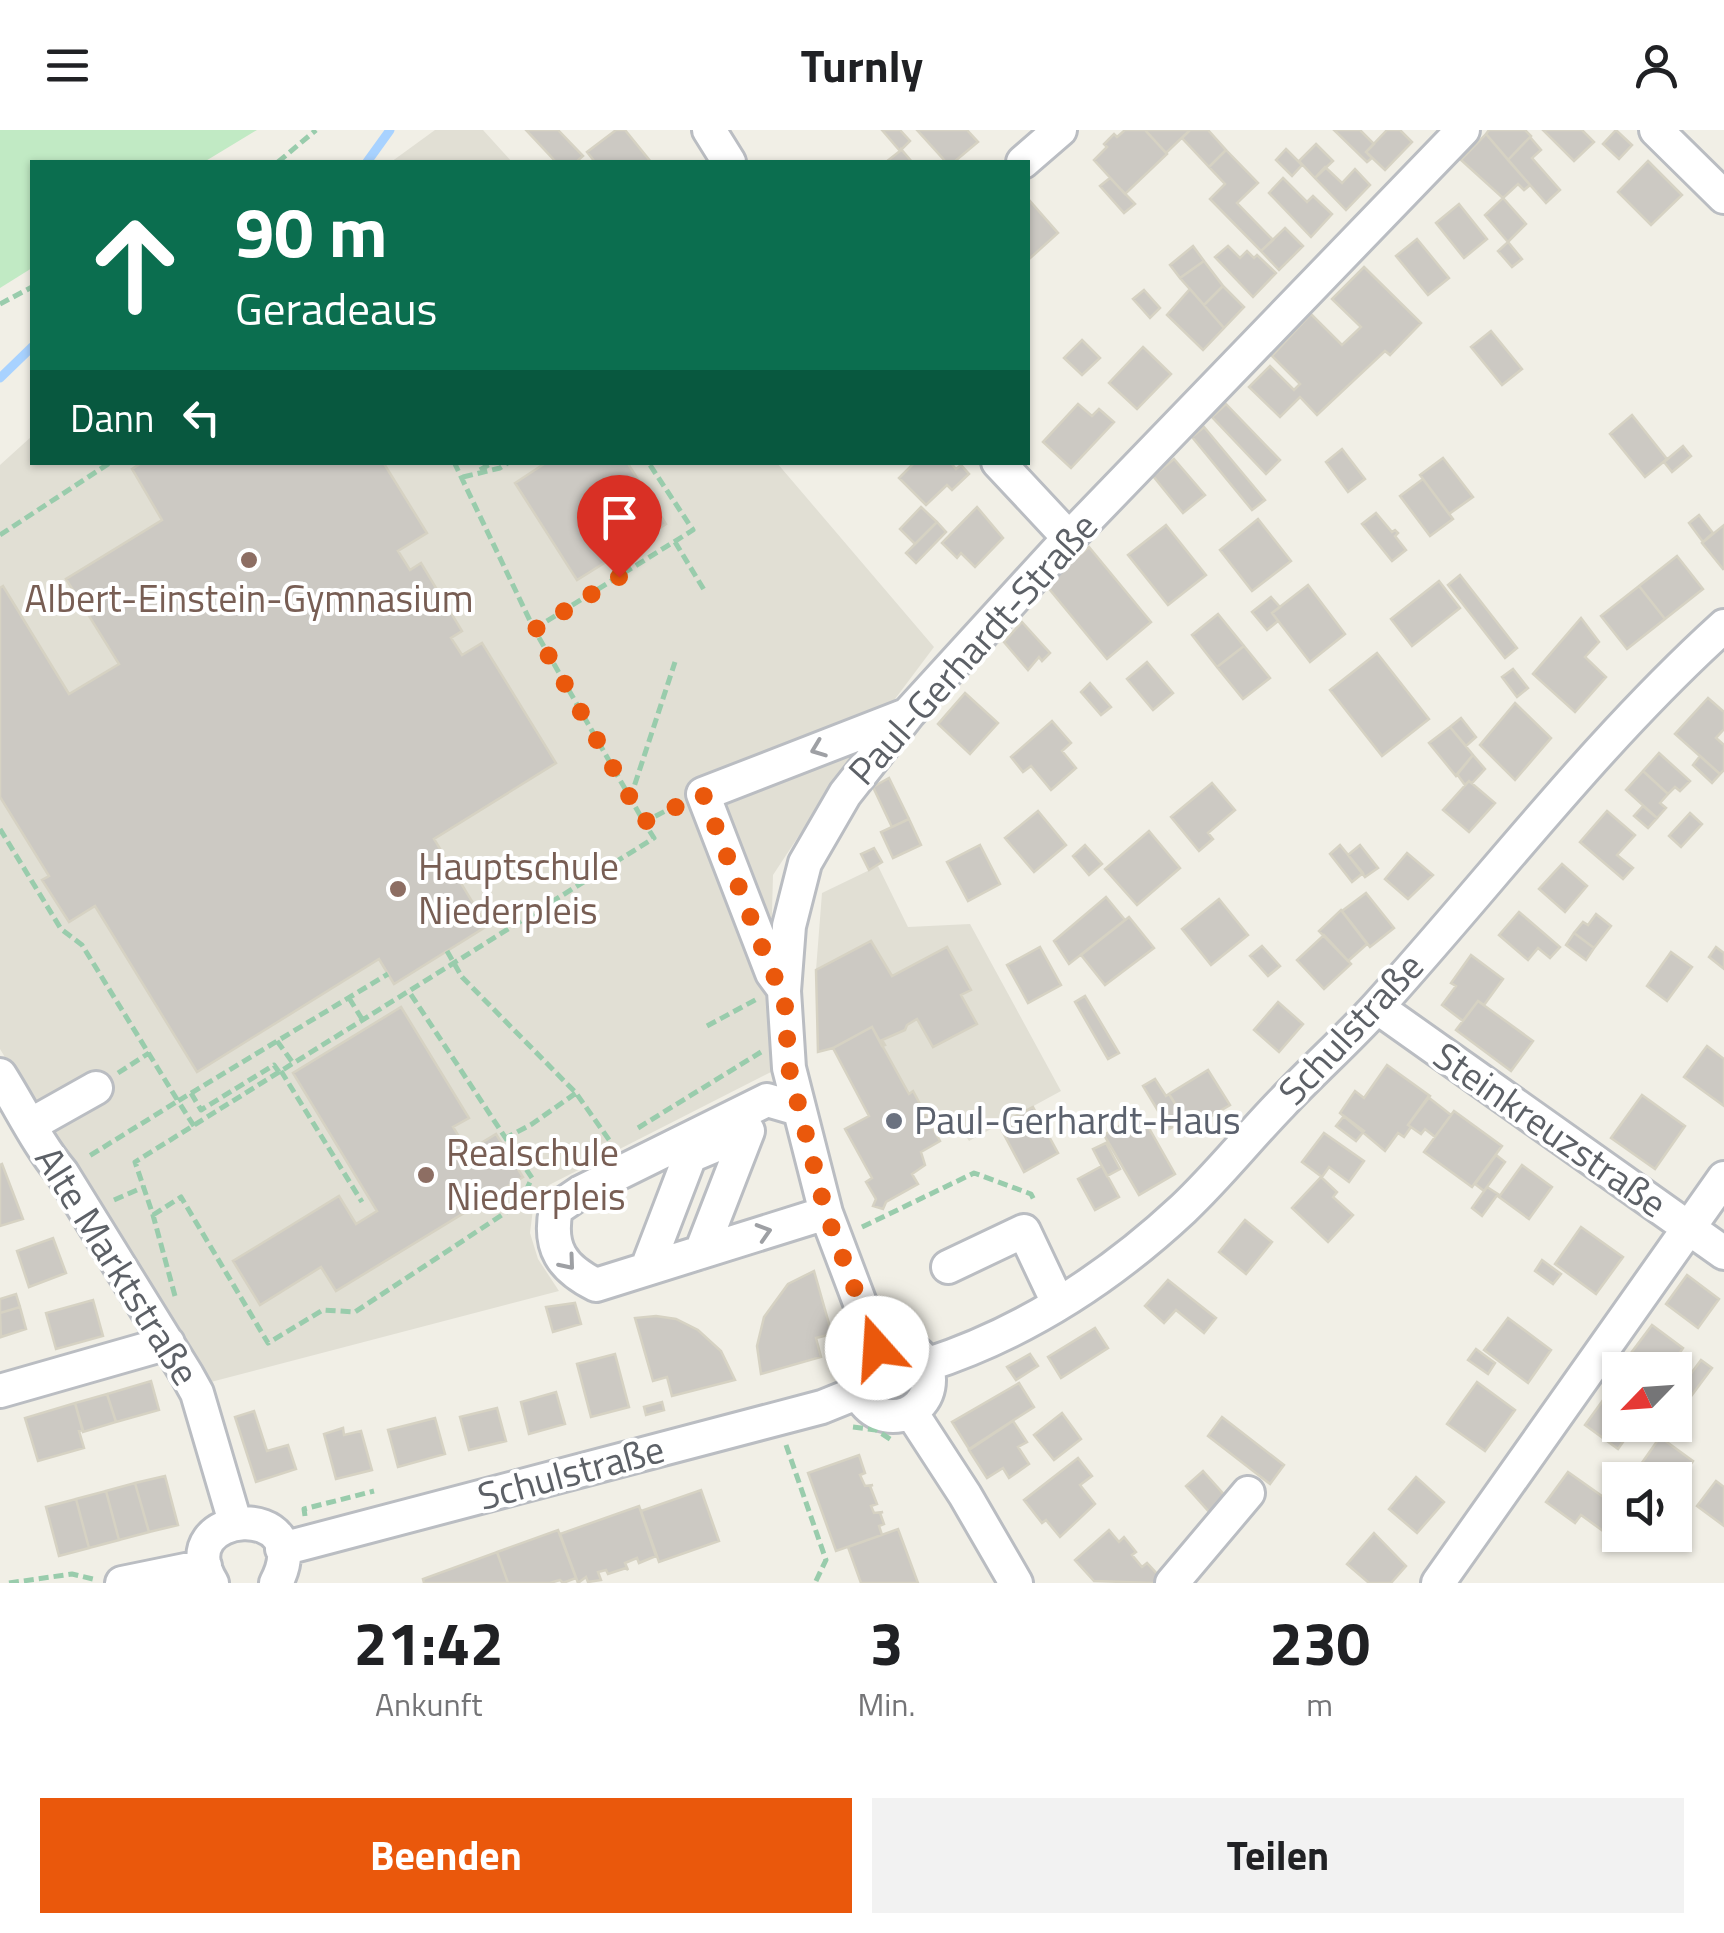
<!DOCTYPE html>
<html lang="de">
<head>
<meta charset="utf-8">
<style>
  body { margin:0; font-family:"Titillium Web",sans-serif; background:#f2f2f2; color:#202124; height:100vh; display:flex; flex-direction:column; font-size:38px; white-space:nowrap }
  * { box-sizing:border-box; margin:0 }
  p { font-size:32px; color:#757577 }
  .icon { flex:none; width:55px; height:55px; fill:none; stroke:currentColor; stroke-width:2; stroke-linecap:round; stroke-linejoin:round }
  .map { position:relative; height:1453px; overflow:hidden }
  .sheet { display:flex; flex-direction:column; background:#fff; flex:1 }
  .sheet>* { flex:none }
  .banner { position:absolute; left:30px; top:30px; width:1000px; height:305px; border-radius:0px; box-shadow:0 2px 8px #0004; background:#0b6e4f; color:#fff; overflow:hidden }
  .needle { width:65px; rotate:245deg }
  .tools { position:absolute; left:1602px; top:1222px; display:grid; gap:20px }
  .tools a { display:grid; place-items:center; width:90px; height:90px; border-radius:0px; background:#fff; box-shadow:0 2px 8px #0004; font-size:50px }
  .pin { position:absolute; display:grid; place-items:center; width:85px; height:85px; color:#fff; margin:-102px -42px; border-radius:50% 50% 50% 0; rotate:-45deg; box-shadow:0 0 10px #0007 }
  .pin .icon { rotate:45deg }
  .me { position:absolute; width:110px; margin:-55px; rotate:341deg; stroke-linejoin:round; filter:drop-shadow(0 0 8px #0008) }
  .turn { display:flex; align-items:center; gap:35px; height:210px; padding:0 40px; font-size:45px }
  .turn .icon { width:130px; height:130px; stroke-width:2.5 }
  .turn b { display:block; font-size:70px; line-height:85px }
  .then { display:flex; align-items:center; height:95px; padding:0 40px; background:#0003; gap:20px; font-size:38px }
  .eta { display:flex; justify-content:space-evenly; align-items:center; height:170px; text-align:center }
  .eta b { font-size:60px; font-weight:700; line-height:70px }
  .cta { display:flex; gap:20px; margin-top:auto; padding:20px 40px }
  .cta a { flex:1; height:115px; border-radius:0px; background:#ea580c; color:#fff; font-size:40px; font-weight:700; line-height:115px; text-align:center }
  .cta a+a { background:#f2f2f2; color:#202124 }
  header { display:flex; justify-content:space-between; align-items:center; height:130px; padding:0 40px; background:#fff; font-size:45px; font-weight:700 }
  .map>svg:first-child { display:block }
  .education { fill:#e1dfd4 }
  .green { fill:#c1eac4 }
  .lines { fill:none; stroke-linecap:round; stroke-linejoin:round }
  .stream { stroke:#a8d2ff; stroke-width:9 }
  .building { fill:#ccc9c3; stroke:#d6d2c3; stroke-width:2.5 }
  .minor-casing { stroke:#babdc2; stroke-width:38 }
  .path { stroke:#99ccac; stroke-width:5; stroke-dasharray:10 5; stroke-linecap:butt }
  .minor { stroke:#fff; stroke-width:32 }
  .oneway { stroke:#9ea0a4 }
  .route { stroke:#ea580c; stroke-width:18; stroke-dasharray:0 32.4 }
  .education-dot { fill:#8d6e63; stroke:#fff; stroke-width:4 }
  .worship-dot { fill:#6b7280; stroke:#fff; stroke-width:4 }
  .labels { text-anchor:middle; stroke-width:8; stroke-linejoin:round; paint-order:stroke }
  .education-label { font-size:38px; fill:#785e54; stroke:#fff; text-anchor:start }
  .street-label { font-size:38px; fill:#5d6167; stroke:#fff }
  .worship-label { font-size:38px; fill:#5b616d; stroke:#fff; text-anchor:start }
</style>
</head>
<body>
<header><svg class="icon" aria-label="menu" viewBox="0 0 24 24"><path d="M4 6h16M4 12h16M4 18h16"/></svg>Turnly<svg class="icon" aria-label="person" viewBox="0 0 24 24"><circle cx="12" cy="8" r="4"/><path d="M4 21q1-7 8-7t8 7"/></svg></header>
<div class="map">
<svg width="1724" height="1453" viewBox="0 0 1724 1453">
  <rect width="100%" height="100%" fill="#f1efe6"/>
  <!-- education -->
  <path class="education" d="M435,0h48l29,32h-121z
    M32,306v26l745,1 157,184 -90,120 -71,108 -4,148 6,47 -226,115 -16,24 -3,24 8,26 21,32 -352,92 -31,-43 -176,-291v-584z
    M878,736l30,61 62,-3 91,167 -92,50 -16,-25 -21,10 -18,-34 -5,2 -37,-66 -54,24 -2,-82 6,-77z"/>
  <!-- green -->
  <path class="green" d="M0,0h257l-53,32h-172v106l-32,20z"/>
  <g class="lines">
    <!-- stream -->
    <path class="stream" d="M367,32l23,-32
      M0,248l32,-31"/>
  </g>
  <!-- building -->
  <path class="building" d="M526,0h32l25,26 -7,6h-20z
    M616,0h9l26,32h-56l-8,-10z
    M882,0h18l10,11 -10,10z
    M917,0h50l11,12 -24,20h-8z
    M1125,0h20l22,24 -42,40 -31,-34 13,-13 -3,-3 10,-10 3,3z
    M1145,0h45l-24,23z
    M1190,0h18l18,20 -17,17 -27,-29z
    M1334,0h26l14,14 -8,8 6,6 -5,4z
    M1387,0h13l12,12 -27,28 -19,-18z
    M1489,0h36l6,6 -23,24 -22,-26z
    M1543,0h39l12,12 -20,19z
    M1616,0l16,15 -13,14 -16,-15z
    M1486,4l44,51 -6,5 -6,-6 -15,14 -42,-38z
    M1530,7l11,13 -9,8 28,32 -14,13 -38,-43z
    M1316,14l17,17 -18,17 -16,-17z
    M901,19l11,13h-26l14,-11z
    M1286,19l16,16 -10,11 -16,-16z
    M1226,20l32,33 -21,20 36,37 -12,11 -51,-52 15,-15 -16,-17z
    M1648,31l34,34 -31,30 -33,-33z
    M1325,37l17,16 13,-14 15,16 -24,25 -31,-32z
    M1110,48l25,26 -11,9 -24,-27z
    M1283,48l24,24 6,-6 19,18 -21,23 -42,-44z
    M1503,68l23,26 -18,18 -23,-27z
    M1030,71l28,32 -30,27v-57z
    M1459,74l28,35 -23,19 -28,-35z
    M1285,98l18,18 -24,24 -18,-19z
    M1417,109l32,39 -21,17 -32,-39z
    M1508,112l14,17 -10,8 -14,-16z
    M1193,116l11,15 -24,17 -10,-13z
    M1228,116l12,12 7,-7 7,7 3,-3 19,18 -23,24 -38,-40z
    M1204,131l19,25 -19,19 -24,-27z
    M1364,137l57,56 -31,32 -5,-4 -68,64 -17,-18 -20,20 -31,-30 21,-21 24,24 6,-6 -28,-28 39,-42 31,31 19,-18 -29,-28z
    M1223,156l21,21 -20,21 -20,-23z
    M1190,159l34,39 -21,22 -36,-35z
    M1144,160l16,18 -10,10 -17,-19z
    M1491,201l31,38 -20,16 -31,-38z
    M1082,210l18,18 -18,17 -18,-17z
    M1143,217l28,27 -34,35 -28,-26z
    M1078,274l14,12 7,-7 15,13 -43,46 -28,-26z
    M1226,274l54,56 -14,14 -54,-57z
    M1632,285l35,44 -22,18 -35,-43z
    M1204,297l61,73 -13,10 -60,-73z
    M1683,316l8,10 -19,16 -8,-10z
    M1342,319l23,30 -17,13 -22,-30z
    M1443,328l30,39 -24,17 -29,-39z
    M1174,329l31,36 -22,18 -30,-37z
    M143,332h240l44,71 -29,18 12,19 11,-7 41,68 -11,7 11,17 20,-12 74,120 -122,76 53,87 -93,58 -15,-25 -182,113 -102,-166 -26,16 -27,-42 7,-4 -49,-79v-209l3,-2 66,108 50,-30 -53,-85 96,-59 -30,-51z
    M547,332h80l39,62 -39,25 4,5 -2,8 -12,1 -3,-6 -37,23 -62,-97z
    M915,332h35l6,7 5,-4 8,9 -17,16 -5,-5 -21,20 -27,-27z
    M1423,349l30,40 -23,17 -30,-40z
    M921,377l16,15 -22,22 -15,-15z
    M977,377l26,31 -28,29 -14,-14 -4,5 -15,-15z
    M1376,383l16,19 3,-2 3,3 -3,3 11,14 -14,11 -30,-37z
    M1699,385l14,18 -10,9 -14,-19z
    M1258,389l33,42 -39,30 -32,-41z
    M937,392l9,10 -30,31 -10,-10z
    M1166,395l40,50 -38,30 -40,-50z
    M1724,395v43l-1,1 -21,-26z
    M1089,417l62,75 -44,37 -62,-75z
    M1677,426l26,33 -38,30 -26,-33z
    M1460,445l57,73 -12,10 -57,-73z
    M1439,451l21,27 -48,38 -21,-27z
    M1308,455l37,49 -35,28 -38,-49z
    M1639,456l26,33 -38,30 -26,-33z
    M1271,467l9,10 -8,6 6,8 -11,9 -15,-18z
    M1218,484l26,32 -27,21 -25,-32z
    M1581,488l18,24 -14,15 21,20 -31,35 -42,-38z
    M1022,492l28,31 -8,8 -3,-4 -11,13 -24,-28z
    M1244,516l26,32 -27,21 -26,-32z
    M1377,523l52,66 -47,37 -52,-66z
    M1147,532l26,31 -20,17 -26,-31z
    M1513,539l15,19 -11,9 -15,-20z
    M1090,553l21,24 -10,8 -20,-23z
    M965,563l33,30 -28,31 -32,-30z
    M1708,568l16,14v17l-8,9 8,7v25l-4,4 -45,-40z
    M1515,573l36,35 -36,42 -35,-35z
    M1461,588l15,19 -10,9 -16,-19z
    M1052,591l19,22 -9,8 14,17 -25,22 -20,-24 -8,6 -12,-15z
    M1450,597l23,28 -17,21 -27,-33z
    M1659,623l31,28 -10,10 -5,-4 -7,7 -25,-23z
    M1473,625l12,14 -13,14 -3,-2 -4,4 -8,-11z
    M1700,626l20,18 -8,9 -19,-18z
    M1643,641l25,23 -8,9 6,5 -9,10 -31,-28z
    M889,648l20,41 -17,8 -19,-40z
    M1469,651l26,22 -26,29 -26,-22z
    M1212,653l23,27 -27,23 5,6 -14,12 -28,-34z
    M1643,676l14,12 -9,10 -14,-12z
    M1038,681l28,34 -32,27 -29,-34z
    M1607,681l28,24 -18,20 16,13 -10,11 -43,-37z
    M1690,683l12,11 -21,23 -12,-11z
    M909,689l12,26 -28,13 -12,-26z
    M1149,701l31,37 -43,37 -32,-36z
    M980,715l20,39 -32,17 -21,-39z
    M1085,715l17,19 -13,11 -16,-19z
    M1340,715l23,28 -11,9 -22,-28z
    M1360,715l18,23 -13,9 -17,-22z
    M874,718l8,14 -13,8 -8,-16z
    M1407,723l26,22 -25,24 -23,-20z
    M1562,734l25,22 -22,26 -26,-23z
    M1366,763l28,35 -24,19 -28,-36z
    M1106,767l19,23 -56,44 -15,-23z
    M1219,769l29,36 -37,30 -29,-36z
    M1341,780l26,34 -19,17 -29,-30z
    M1519,782l41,35 -10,11 -12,-10 -10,12 -29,-25z
    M1596,784l15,12 -17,22 -20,-15 9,-11 5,3z
    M1129,787l25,31 -49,37 -24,-30z
    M1574,803l20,15 -8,12 -20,-15z
    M1324,805l27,29 -27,25 -27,-29z
    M871,811l21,35 55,-29 24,43 -10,5 16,29 -44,23 -16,-28 -10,6 -2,5 -23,10 3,5 -3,1 -10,-19 -39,21 -15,4 -2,-82z
    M1262,816l18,20 -12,10 -18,-20z
    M1040,817l21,38 -33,18 -21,-38z
    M1716,817l8,6v16l-15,-12z
    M1671,822l21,15 -25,34 -20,-15z
    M1471,825l32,24 -19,26 -6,-4 -15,20 -21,-16 14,-19 -5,-3z
    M1085,866l34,57 -11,6 -33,-57z
    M1478,871l55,40 -22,30 -55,-41z
    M1278,872l25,22 -24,28 -25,-22z
    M401,877l68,111 -16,9 15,24 28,-17 27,43 -187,114 -15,-24 -61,38 -27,-44 106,-65 17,28 21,-13 -84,-138z
    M872,897l37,67 4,-3 27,50 -19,11 4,13 -13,9 6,10 -32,18 -3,7 -10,-3 3,-7 -10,-17 6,-4 -27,-49 24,-13 -36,-68z
    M1707,916l17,13v47l-40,-29z
    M1387,935l43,31 -22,29 3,2 -7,10 -6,-4 -13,18 -45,-38 15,-22 9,7z
    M1208,940l22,35 -27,16 4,5 -13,8 -25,-40z
    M1155,949l11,17 3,-2 16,26 -16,9 -26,-43z
    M1642,965l43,31 -30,43 -44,-31z
    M1428,967l23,18 -16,22 -10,-8 -4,5 -13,-9z
    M1033,977l25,46 -34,19 -25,-47z
    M1454,981l48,35 -30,41 -48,-35z
    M1141,984l34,60 -36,21 -35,-60z
    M1344,986l20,15 -8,10 -20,-15z
    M1324,1003l40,28 -15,21 -20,-15 -7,10 -20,-15z
    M1106,1013l14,26 -13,7 -14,-27z
    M1496,1025l9,7 -21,29 -9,-7z
    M2,1034l21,55 -23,7v-61z
    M1522,1035l30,22 -23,32 -30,-22z
    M1102,1036l17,31 -24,13 -17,-31z
    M1321,1047l16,15 -4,5 20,18 -25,27 -36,-34z
    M1487,1057l11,7 -16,22 -10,-8z
    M1245,1090l27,22 -26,32 -27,-22z
    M1581,1097l42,30 -27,37 -41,-30z
    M53,1108l13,35 -37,14 -12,-36z
    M1542,1130l19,14 -8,10 -18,-13z
    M814,1141l18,63 -16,4 5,19 -60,17 -4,-28 7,-29 24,-33z
    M1687,1145l32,24 -21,29 -32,-24z
    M1168,1150l48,38 -12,15 -28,-23 -12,13 -19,-17z
    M16,1164l4,13 -20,6v-14z
    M93,1170l10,36 -47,13 -10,-36z
    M575,1173l6,21 -28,8 -7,-25z
    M20,1177l6,22 -25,8 -1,-24z
    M656,1186l20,3 22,11 23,21 14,29 -63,16 -5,-19 -14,4 -18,-63z
    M1508,1188l43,32 -23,33 -44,-33z
    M1652,1195l31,23 -15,22h-13l-24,-17z
    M1095,1198l13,20 -47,30 -13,-21z
    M1476,1219l19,14 -7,11 -20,-14z
    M615,1224l14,53 -38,10 -14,-53z
    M1030,1224l8,12 -22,14 -9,-13z
    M1701,1230l11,8 -20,27 -11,-8z
    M151,1251l8,29 -43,12 -9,-28z
    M1477,1252l38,28 -30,41 -38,-27z
    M1019,1253l15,24 -65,42 -17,-27z
    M556,1262l9,32 -36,10 -8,-32z
    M107,1264l9,28 -33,10 -8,-29z
    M1606,1266l14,10v19h15l-17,24 -33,-24z
    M662,1272l2,8 -18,5 -2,-8z
    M75,1273l8,27 -4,1 5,17 -46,13 -13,-43z
    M497,1278l9,33 -37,9 -9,-33z
    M254,1281l13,40 21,-6 8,24 -40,13 -21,-65z
    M1062,1283l19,26 -27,21 -20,-25z
    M1222,1287l62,48 -14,19 -62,-48z
    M435,1288l10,36 -47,13 -10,-37z
    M1013,1291l14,21 -9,5 11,17 -20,14 -6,-10 -16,10 -18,-28z
    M343,1298l1,7 17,-4 11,39 -36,9 -12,-45z
    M1660,1307l33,24 -18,25v-6h-19l-17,-13z
    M859,1325l6,18 -5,2 5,11 8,-1 -3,1 7,18 -6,2 3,7 9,-1 -3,1 4,11 -5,2 3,9 -46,16 -28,-78z
    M1078,1328l14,18 -12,9 15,19 -35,33 -14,-17 -4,3 -18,-23z
    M1203,1341l25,28 -17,15 -25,-28z
    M1568,1342l51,36 -16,23 -22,-16 -6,8 -29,-21z
    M165,1346l13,49 -29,7 -14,-49z
    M1416,1347l28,25 -27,31 -28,-24z
    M1716,1351l8,6v39l-27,-20z
    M135,1353l14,49 -30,8 -13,-49z
    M701,1360l18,51 -60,21 -18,-51z
    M106,1361l13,49 -30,8 -13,-49z
    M76,1369l13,49 -30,8 -13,-49z
    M639,1376l17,50 -17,7 -2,-5 -12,5 3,7 -2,-2 -18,6 -2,-4 -8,2 3,8 -13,2 -2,-5 -8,6 -18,-49z
    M898,1399l20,54h-57l-13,-36z
    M558,1400l18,48 -13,5 -3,-3 -10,3h-42l-11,-31z
    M1109,1400l10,12 5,-5 12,15 -4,3 10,12 5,-4 13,14 -7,6 -59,-2 -19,-21z
    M1374,1403l32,33 -15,17h-22l-22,-19z
    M497,1422l11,31h-84l-1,-4z"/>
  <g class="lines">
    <defs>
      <path id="minor" d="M709,0l20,32
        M1656,0l68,67
        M1023,32l37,-32
        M998,332l71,76
        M783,858l-11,-15 -69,-179 201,-78
        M1377,877l347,246
        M0,945c21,33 37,68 62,98l125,202 10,18 38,129
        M798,979l-31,-9 -186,92 -25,17c-8,39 6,59 40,76l230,-72
        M32,994l64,-36
        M701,1122l47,-121
        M948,1137l76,-36 34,72
        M647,1138l43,-112 31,-13
        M857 1250a36 36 0 1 1 72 0a36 36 0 1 1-72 0Z
        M877,1218l-51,-135 -37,-145 -5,-77 5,-65 16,-63 40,-69 63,-80 161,-176 394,-408
        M926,1235c96,-31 183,-87 257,-156 35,-33 65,-71 98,-105 31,-33 66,-64 96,-97 115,-127 220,-266 347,-381
        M0,1261l168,-48
        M911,1282l54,83 51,88
        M282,1419l540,-142 37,-15
        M122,1453l83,-17
        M212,1453c-46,-75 108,-84 64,0
        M1172,1453l76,-90
        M1438,1453l286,-405"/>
    </defs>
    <!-- minor casing -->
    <use href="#minor" class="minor-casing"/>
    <!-- path -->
    <path class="path" d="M278,32l38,-32
      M0,174l32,-17
      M454,332l80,167 110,193 33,-17
      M480,340l13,-8
      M463,347l37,-9 9,-6
      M0,405l111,-73
      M675,412l31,51
      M534,499l159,-99 -45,-68
      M630,669l45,-137
      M0,699l61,100 21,16 96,156 -92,57
      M447,821l15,26 114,116 36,51
      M349,868l13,21
      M707,896l50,-27
      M277,911l16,22
      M281,941l81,131
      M118,943l31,-20
      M191,963l10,17 73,-45 5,7
      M194,996l-16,-25 210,-127
      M638,998l123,-76
      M504,1009l28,-15 44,-31
      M114,1070l30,-13
      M153,1085l28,-18 87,146 55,-33 32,2 165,-109 12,-25 -124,-188
      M862,1097l112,-54 57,21 4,8
      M175,1166l-22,-81 -18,-53 519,-324 -10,-16
      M899,1193l20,13
      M853,1297l23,3 17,11
      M786,1315l40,115 -11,23
      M305,1386l-1,-7 70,-18
      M9,1453l63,-9 21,5"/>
    <!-- minor -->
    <use href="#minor" class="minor"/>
  </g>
  <!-- one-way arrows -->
  <defs><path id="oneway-chevron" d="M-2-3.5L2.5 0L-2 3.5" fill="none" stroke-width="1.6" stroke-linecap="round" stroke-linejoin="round" transform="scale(2.5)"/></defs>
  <g class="oneway">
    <use href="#oneway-chevron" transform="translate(818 619) rotate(159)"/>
    <use href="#oneway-chevron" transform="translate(764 1102) rotate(-17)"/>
    <use href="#oneway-chevron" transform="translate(568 1133) rotate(50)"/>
  </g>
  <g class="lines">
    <!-- route -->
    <path class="route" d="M619,447l-85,53 110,192 59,-28 69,179 12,18 5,77 37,145 51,135"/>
  </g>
  <!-- markers -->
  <g class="education-dot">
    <circle cx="249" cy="430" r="10"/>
    <circle cx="398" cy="759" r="10"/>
    <circle cx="426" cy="1045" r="10"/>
  </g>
  <circle class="worship-dot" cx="894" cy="991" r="10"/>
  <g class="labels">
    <!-- education labels -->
    <g class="education-label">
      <text x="249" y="482" text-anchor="middle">Albert-Einstein-Gymnasium</text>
      <text x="418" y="750">Hauptschule<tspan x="418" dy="44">Niederpleis</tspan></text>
      <text x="446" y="1036">Realschule<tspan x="446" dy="44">Niederpleis</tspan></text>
    </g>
    <!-- street labels -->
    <g class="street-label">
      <text transform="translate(973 519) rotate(-48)" y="13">Paul-Gerhardt-Straße</text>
      <text transform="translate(1351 899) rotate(-47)" y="13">Schulstraße</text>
      <text transform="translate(1550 1000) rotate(35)" y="13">Steinkreuzstraße</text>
      <text transform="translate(117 1136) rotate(58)" y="13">Alte Marktstraße</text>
      <text transform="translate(571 1343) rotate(-15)" y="13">Schulstraße</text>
    </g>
    <!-- worship labels -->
    <g class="worship-label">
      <text x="914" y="1004">Paul-Gerhardt-Haus</text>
    </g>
  </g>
</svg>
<div class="tools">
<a><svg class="needle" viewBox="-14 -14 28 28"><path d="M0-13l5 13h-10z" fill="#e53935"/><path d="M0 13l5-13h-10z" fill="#757577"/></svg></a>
<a><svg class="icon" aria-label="sound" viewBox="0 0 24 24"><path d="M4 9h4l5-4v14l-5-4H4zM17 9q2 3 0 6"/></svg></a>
</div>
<div class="pin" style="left:619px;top:447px;background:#d93025"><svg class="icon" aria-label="arrive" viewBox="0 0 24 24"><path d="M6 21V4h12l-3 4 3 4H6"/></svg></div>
<svg class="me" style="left:877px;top:1218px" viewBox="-20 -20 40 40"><circle r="19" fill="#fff"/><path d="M0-13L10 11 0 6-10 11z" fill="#ea580c"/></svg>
<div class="banner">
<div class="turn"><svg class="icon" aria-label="ahead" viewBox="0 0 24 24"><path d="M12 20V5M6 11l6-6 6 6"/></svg><div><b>90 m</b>Geradeaus</div></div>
<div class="then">Dann<svg class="icon" aria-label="left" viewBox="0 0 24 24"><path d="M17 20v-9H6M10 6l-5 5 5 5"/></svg></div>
</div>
</div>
<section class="sheet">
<div class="eta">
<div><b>21:42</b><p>Ankunft</p></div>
<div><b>3</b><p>Min.</p></div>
<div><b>230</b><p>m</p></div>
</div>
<div class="cta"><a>Beenden</a><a>Teilen</a></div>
</section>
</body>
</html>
